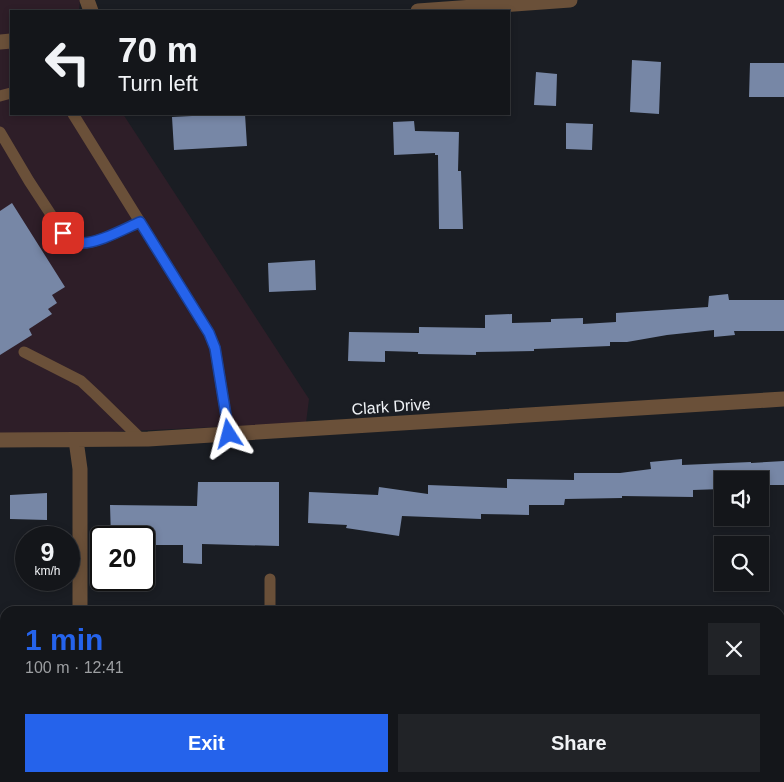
<!DOCTYPE html>
<html lang="en">
<head>
<meta charset="utf-8">
<style>
  body { margin:0; font-family:Arial,sans-serif; background:#212327; color:#f1f3f6; height:100vh; display:flex; flex-direction:column; font-size:19px; white-space:nowrap }
  * { box-sizing:border-box; margin:0 }
  p { font-size:16px; color:#9d9fa2 }
  .icon { flex:none; width:28px; height:28px; fill:none; stroke:currentColor; stroke-width:2; stroke-linecap:round; stroke-linejoin:round }
  .map { position:relative; flex:1; overflow:hidden }
  .drawer { position:absolute; left:0px; top:606px; width:785px; height:176px; display:flex; flex-direction:column; background:#14161a; border-radius:15px 15px 0 0; box-shadow:0 2px 8px #0003,0 0 0 1px #333539 }
  .drawer>* { flex:none }
  .hud { position:absolute; left:10px; top:10px; width:500px; height:105px; border-radius:0px; box-shadow:0 2px 8px #0003,0 0 0 1px #333539; background:#14161a; color:#f1f3f6; overflow:hidden }
  .controls { position:absolute; left:714px; top:471px; display:grid; gap:10px }
  .controls a { display:grid; place-items:center; width:55px; height:55px; border-radius:0px; background:#14161a; box-shadow:0 2px 8px #0003,0 0 0 1px #333539; font-size:25px }
  .speed { position:absolute; left:15px; top:526px; display:flex; gap:10px; font-size:25px; font-weight:700; text-align:center }
  .speed>* { display:grid; place-content:center; width:65px; height:65px; border-radius:50%; background:#14161a; box-shadow:0 2px 8px #0003,0 0 0 1px #333539; line-height:1 }
  .speed small { font-size:12px; font-weight:400 }
  .speed .limit { border:2px solid #111; border-radius:8px; background:#fff; color:#111 }
  .pin { position:absolute; display:grid; place-items:center; width:42px; height:42px; color:#fff; margin:-21px; border-radius:10px; box-shadow:0 2px 8px #0006 }
  .me { position:absolute; width:55px; margin:-28px; rotate:351deg; stroke-linejoin:round; filter:drop-shadow(0 0 4px #0008) }
  .turn { display:flex; align-items:center; gap:18px; height:105px; padding:0 25px; font-size:22px }
  .turn .icon { width:65px; height:65px; stroke-width:2.5 }
  .turn b { display:block; font-size:35px; line-height:42px }
  .round { display:grid; place-items:center; flex:none; width:52px; height:52px; border-radius:0px; background:#212327 }
  .headline { display:flex; align-items:center; justify-content:space-between; height:85px; padding:0 25px }
  h1 { font-size:30px; font-weight:800; line-height:38px; color:#2563eb }
  .action { display:flex; gap:10px; margin-top:auto; padding:10px 25px }
  .action a { flex:1; height:58px; border-radius:0px; background:#2563eb; color:#fff; font-size:20px; font-weight:800; line-height:58px; text-align:center }
  .action a+a { background:#212327; color:#f1f3f6 }
  .map>svg:first-child { display:block }
  .education { fill:#2e1e28 }
  .building { fill:#7787a6 }
  .lines { fill:none; stroke-linecap:round; stroke-linejoin:round }
  .lane { stroke:#6a5039; stroke-width:11 }
  .street { stroke:#6a5039; stroke-width:15 }
  .route-casing { stroke:#184099; stroke-width:12 }
  .route { stroke:#2563eb; stroke-width:9 }
  .labels { text-anchor:middle; stroke-width:5; stroke-linejoin:round; paint-order:stroke }
  .street-label { font-size:16px; fill:#eff2f6; stroke:#1a1d23 }
</style>
</head>
<body>
<div class="map">
<svg width="784" height="782" viewBox="0 0 784 782">
  <rect width="100%" height="100%" fill="#1a1d23"/>
  <!-- education -->
  <path class="education" d="M0,0h80l-1,11h-68v103h112l186,285 -3,24 -240,11h-66z"/>
  <!-- building -->
  <path class="building" d="M632,60l29,2 -2,52 -29,-2z
    M750,63h34v34h-35z
    M536,72l21,2 -1,32 -22,-1z
    M232,114h13l2,32 -73,4 -2,-33z
    M414,121l1,10 44,1 -1,39h3l2,58h-24l-1,-74h-3v-2l-41,2 -1,-33z
    M566,123l27,1 -1,26 -26,-1z
    M12,203l53,84 -13,8 5,8 -9,6 4,5 -23,15 3,6 -32,20v-144z
    M315,260l1,30 -47,2 -1,-29z
    M728,294l1,6h55v31h-50l1,4 -21,2v-7l-47,5 -40,7h-17v4l-76,3v2l-58,1v3l-58,-1v-2l-33,-1v11l-37,-1 1,-29 70,1v-6l66,1v-13l27,-1v9l39,-1v-3l32,-1v6l33,-2v-9l92,-6 1,-11z
    M682,459v6l69,-3v1l33,-2v24h-24v-5h-38v9l-29,1v7l-71,-1v2l-57,1 -1,6h-35v10l-48,-1v5l-79,-3 -3,20 -53,-8 1,-3 -39,-2 1,-31 69,3 1,-8 49,7v-9l79,3v-9l67,1v-7h46l31,-4 -1,-7z
    M198,482h81v64l-77,-2v20l-19,-1v-18h-39v-7h-33l-1,-33 87,1z
    M47,493v27l-37,-1v-24z"/>
  <g class="lines">
    <!-- lane -->
    <path class="lane" d="M0,96l11,-3
      M73,114l136,219 6,15 14,86
      M0,132l29,49 34,52c5,5 11,9 18,10 16,1 43,-14 59,-21
      M24,352l57,29 15,14 45,44
      M270,611v-32"/>
    <!-- street -->
    <path class="street" d="M87,0l4,11
      M418,11l152,-11
      M0,42l11,-1
      M0,440l148,-1 636,-40
      M76,440l4,29v142
      M0,731h5
      M780,733h4
      M591,778l1,4
      M78,782v-4"/>
  </g>
  <g class="lines">
    <defs>
      <path id="route" d="M63,233c5,5 11,9 17,10 17,1 44,-14 60,-21l69,111 6,15 14,86"/>
    </defs>
    <!-- route casing -->
    <use href="#route" class="route-casing"/>
    <!-- route -->
    <use href="#route" class="route"/>
  </g>
  <g class="labels">
    <!-- street labels -->
    <g class="street-label">
      <text transform="translate(391 406) rotate(-4)" y="6">Clark Drive</text>
    </g>
  </g>
</svg>
<div class="controls">
<a><svg class="icon" aria-label="sound" viewBox="0 0 24 24"><path d="M4 9h4l5-4v14l-5-4H4zM17 9q2 3 0 6"/></svg></a>
<a><svg class="icon" aria-label="search" viewBox="0 0 24 24"><circle cx="10" cy="10" r="6"/><path d="M15 15l6 6"/></svg></a>
</div>
<div class="speed"><div>9<small>km/h</small></div><div class="limit">20</div></div>
<div class="pin" style="left:63px;top:233px;background:#d93025"><svg class="icon" aria-label="arrive" viewBox="0 0 24 24"><path d="M6 21V4h12l-3 4 3 4H6"/></svg></div>
<svg class="me" style="left:229px;top:434px" viewBox="-20 -20 40 40"><path d="M0-17L14 15 0 8-14 15z" fill="#2563eb" stroke="#fff" stroke-width="4"/></svg>
<div class="hud">
<div class="turn"><svg class="icon" aria-label="left" viewBox="0 0 24 24"><path d="M17 20v-9H6M10 6l-5 5 5 5"/></svg><div><b>70 m</b>Turn left</div></div>
</div>
<section class="drawer">
<div class="headline"><div><h1>1 min</h1><p>100 m · 12:41</p></div><a class="round"><svg class="icon" aria-label="close" viewBox="0 0 24 24"><path d="M6 6l12 12M18 6L6 18"/></svg></a></div>
<div class="action"><a>Exit</a><a>Share</a></div>
</section>
</div>
</body>
</html>
